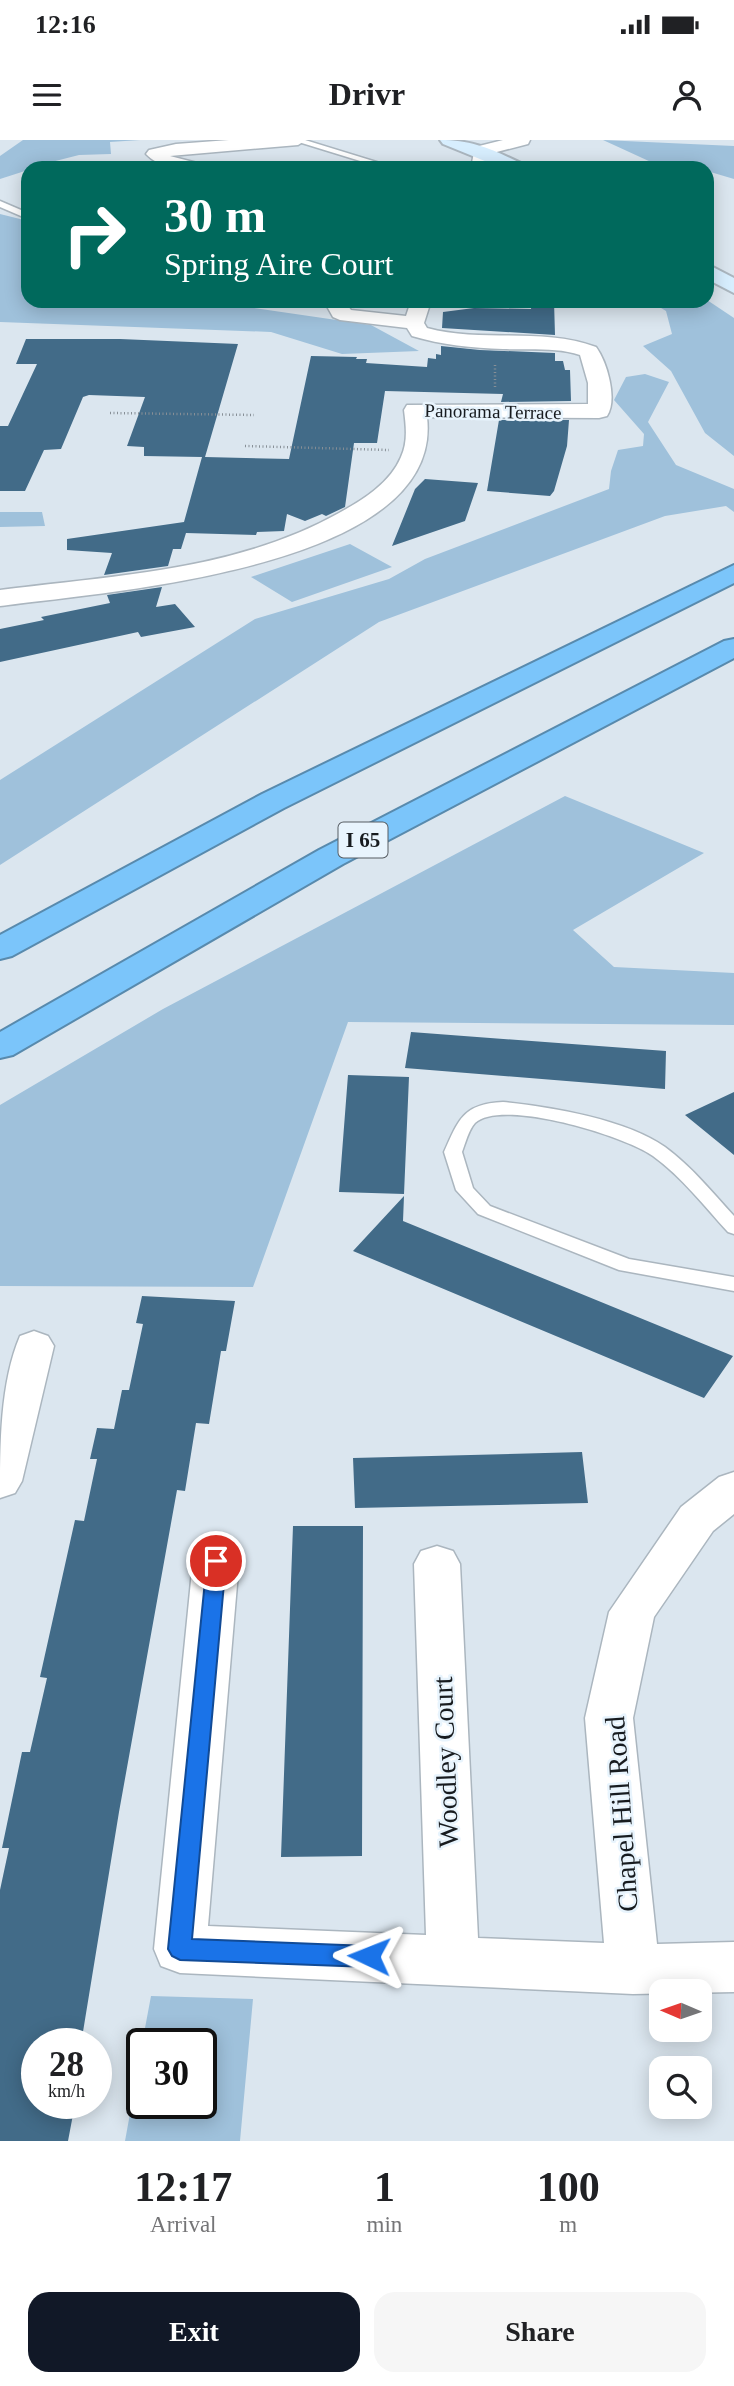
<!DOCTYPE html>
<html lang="en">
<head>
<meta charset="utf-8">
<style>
  body { margin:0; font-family:Georgia,serif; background:#f6f6f6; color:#202124; height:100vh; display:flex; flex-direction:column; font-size:26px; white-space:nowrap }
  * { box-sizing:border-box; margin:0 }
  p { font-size:23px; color:#757577 }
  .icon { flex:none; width:38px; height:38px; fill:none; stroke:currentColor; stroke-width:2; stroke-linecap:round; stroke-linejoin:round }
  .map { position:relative; height:2001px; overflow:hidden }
  .drawer { display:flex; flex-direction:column; background:#fff; flex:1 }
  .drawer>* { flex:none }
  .guide { position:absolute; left:21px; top:21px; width:693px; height:147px; border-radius:21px; box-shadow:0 4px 18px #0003; background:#00695c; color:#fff; overflow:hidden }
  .needle { width:46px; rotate:272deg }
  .buttons { position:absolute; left:649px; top:1839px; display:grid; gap:14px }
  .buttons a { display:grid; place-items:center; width:63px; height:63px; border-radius:14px; background:#fff; box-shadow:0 4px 18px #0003; font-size:35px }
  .speed { position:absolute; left:21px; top:1888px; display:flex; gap:14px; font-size:35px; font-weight:700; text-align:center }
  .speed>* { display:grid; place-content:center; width:91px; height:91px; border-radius:50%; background:#fff; box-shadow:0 4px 18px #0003; line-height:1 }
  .speed small { font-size:18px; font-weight:400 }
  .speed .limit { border:4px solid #111; border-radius:10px; background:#fff; color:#111 }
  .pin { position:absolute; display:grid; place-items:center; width:60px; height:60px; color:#fff; margin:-30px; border:4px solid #fff; border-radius:50%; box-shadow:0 2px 7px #0007 }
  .me { position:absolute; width:77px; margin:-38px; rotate:272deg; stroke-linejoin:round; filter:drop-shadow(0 0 5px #0008) }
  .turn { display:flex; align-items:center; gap:24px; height:147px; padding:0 28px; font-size:32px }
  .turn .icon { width:91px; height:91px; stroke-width:2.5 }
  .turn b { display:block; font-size:49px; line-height:60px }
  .eta { display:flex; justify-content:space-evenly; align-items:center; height:119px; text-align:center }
  .eta b { font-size:42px; font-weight:600; line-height:49px }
  .primary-button { display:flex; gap:14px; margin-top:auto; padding:14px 28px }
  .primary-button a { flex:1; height:80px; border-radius:21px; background:#111827; color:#fff; font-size:28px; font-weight:600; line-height:80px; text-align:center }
  .primary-button a+a { background:#f6f6f6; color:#202124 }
  .status { display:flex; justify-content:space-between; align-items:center; height:49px; padding:0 35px; background:#fff; direction:ltr }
  .status svg { height:19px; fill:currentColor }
  header { display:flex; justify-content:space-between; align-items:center; height:91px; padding:0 28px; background:#fff; font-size:32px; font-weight:600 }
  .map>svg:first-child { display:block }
  .green { fill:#9fc1db }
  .building { fill:#426b88 }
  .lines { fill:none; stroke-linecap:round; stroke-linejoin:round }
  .lane-casing { stroke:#abb6bf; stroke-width:3 }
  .street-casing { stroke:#abb6bf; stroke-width:3 }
  .secondary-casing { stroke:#abb6bf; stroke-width:4 }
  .highway-casing { stroke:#588aad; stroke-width:4 }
  .path { stroke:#878f96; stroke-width:2.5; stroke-dasharray:1 2.5; stroke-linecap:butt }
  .lane { fill:#fff; fill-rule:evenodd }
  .street { fill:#fff; fill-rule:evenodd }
  .secondary { fill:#d7eefe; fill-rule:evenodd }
  .highway { fill:#7bc5fa; fill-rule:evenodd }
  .route { fill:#1a73e8; stroke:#114b97; stroke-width:2 }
  .labels { text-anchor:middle; stroke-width:5; stroke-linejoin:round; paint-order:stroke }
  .far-street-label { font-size:19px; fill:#171b1f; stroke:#e8f4fd }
  .shield { fill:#e8f4fd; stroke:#565c62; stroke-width:2 }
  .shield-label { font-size:21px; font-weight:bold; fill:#171b1f }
  .near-street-label { font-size:28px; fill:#171b1f; stroke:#e8f4fd }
</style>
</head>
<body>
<div class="status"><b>12:16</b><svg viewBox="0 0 49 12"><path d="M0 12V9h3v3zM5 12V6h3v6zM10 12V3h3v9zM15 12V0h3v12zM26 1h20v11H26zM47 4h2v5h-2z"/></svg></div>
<header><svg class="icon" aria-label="menu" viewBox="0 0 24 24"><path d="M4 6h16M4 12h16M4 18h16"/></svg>Drivr<svg class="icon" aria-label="person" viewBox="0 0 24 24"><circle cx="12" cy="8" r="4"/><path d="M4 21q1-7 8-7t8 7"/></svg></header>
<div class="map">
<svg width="734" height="2001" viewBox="0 0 734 2001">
  <rect width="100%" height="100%" fill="#dbe6ef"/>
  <!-- green -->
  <path class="green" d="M23,0h117l-30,2 1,12 -32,1 -51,13v2l-28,9v-23z
    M603,0l131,6v33l-27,-8v-3h-43z
    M0,74l28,7v80h177l166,24 48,26 -77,3 -71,-22 -271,-10z
    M707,160l27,18v138l-29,-23 -34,-62 -28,-25 29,-12 -6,-23 -13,-8 -36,-2z
    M645,234l24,8 -21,40 28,43 58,24v23l-8,-6 -61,10 -286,106 -379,243v-85l255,-161 134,-40 36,-20 184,-70 2,-18 7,-21 25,-4 1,-12 -30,-34 12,-23z
    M0,372h42l3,14 -45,1z
    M350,404l42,23 -100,35 -41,-25z
    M565,656l139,57 -131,77 41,37 120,6v52l-386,-3 -95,265 -253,-1v-181l163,-96z
    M151,1856l102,3 -13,142h-115l17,-93v56h59v-60h-59z"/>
  <!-- building -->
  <path class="building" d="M532,161h22l1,34 -113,-7 1,-16 31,-4 57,1z
    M26,199h94l118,5 -33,113 84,2 22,-103 46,1 -1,2h11l-1,4 61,4 1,-9 8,1v-5l5,1v-9l39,4 75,3v8h8l2,9h5l1,31 -70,1 2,-8 -118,-3 -8,52h-23l-9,64 -19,9 -4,-2 -17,7 -18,-7 -3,17 -27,1 -1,3 -70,-2 -5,16h-8l-5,17 -64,9 8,-22 -45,-3v-11l117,-17 18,-65 -58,-1v-9l-17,-1 18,-49 -56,-2 -6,2 -22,52 -17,1 -19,41h-25v-65h8l29,-62h-21z
    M499,280h70l-2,26 -13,45 -4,5 -63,-5z
    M425,339l53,4 -13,38 -73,25 23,-57z
    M162,447l-6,20 19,-3 20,23 -54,10 -3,-5 -138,30v-33l44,-9 -3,-3 69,-14 -3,-8z
    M411,892l255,19 -1,38 -260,-21z
    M348,935l61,2 -5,117 -65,-2z
    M734,952v63l-49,-40z
    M404,1056l-1,25 330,135 -29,42 -351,-147z
    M142,1156l93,5 -9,50h-5l-12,73 -13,-1 -11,68 -8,-1 -58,322 -38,232h-44v60h38l-7,37h-68v-251l9,-42h-7l20,-96h8l17,-74 -7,-1 35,-157 9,1 13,-62h-7l7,-31 17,1 8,-39h7l14,-66 -7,-1z
    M582,1312l6,51 -233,5 -2,-50z
    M293,1386h70l-1,330 -81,1z"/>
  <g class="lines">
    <defs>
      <path id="lane" d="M292,0h13l91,28h-13z
        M0,61l28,12v6l-28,-12z
        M503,962c48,5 122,17 162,45 26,19 47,45 69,69v18l-6,-2c-24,-26 -46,-55 -75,-76 -28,-20 -151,-58 -178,-33 -6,6 -10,21 -13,29l11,36 17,18 139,53 105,18v14l-115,-21 -141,-56 -22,-24 -12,-38c15,-33 19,-48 59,-50z"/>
      <path id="street" d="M229,0h77l-8,5 -128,11 31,8 3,4c-20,0 -43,2 -58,-14l3,-4 27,-6z
        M503,0h27l-2,4 -39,10v14h-18l4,-21z
        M324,161h20l7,9 55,6 5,-15h20l-7,22 3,5c55,15 116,-1 169,19 11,15 22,52 11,69l-8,2 -172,-1c18,153 -326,175 -427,189v-16c116,-15 235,-19 339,-77 24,-13 51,-30 62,-56 7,-15 5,-31 3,-47l3,-5 181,-1v-21l-8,-28c-23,-8 -52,-5 -77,-6 -31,-1 -61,-4 -91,-13l-5,-8 -67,-8 -7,-3z
        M34,1191l14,5 6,10 -32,135 -7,12 -15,5c0,-53 0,-115 20,-162z
        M734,1332v42l-21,17 -59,86 -21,101 24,226 77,-2v50l-101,2 -453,-21 -19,-7 -7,-17 39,-388 7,-13 16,-5 16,5 7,13 -31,365 218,9 -12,-371 7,-13 16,-5 16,5 7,13 18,374 126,5 -19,-225 24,-106 72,-105 38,-30z"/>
      <path id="secondary" d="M440,0c34,0 53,10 83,24l3,4h-24l-59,-24z
        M707,124l27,14v15l-27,-14z"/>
      <path id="highway" d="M734,425v18l-450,225 -272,148 -12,3v-24l262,-141z
        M734,499v19l-391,206 -330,191 -13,3v-26l319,-182 405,-209z"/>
    </defs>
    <!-- lane casing -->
    <use href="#lane" class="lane-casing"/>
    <!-- street casing -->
    <use href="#street" class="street-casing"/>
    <!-- secondary casing -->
    <use href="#secondary" class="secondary-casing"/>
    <!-- highway casing -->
    <use href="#highway" class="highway-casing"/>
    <!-- path -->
    <path class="path" d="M495,225v23
      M110,273l144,2
      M245,306l144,4"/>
    <!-- lane -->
    <use href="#lane" class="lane"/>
    <!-- street -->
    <use href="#street" class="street"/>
    <!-- secondary -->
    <use href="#secondary" class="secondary"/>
    <!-- highway -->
    <use href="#highway" class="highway"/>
  </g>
  <!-- route -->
  <path class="route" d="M216,1413l7,3 3,5 -34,378 177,7 9,3 3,7 -3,8 -9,3 -189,-7 -8,-4 -4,-7 39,-388 3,-5z"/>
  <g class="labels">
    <!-- far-street labels -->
    <g class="far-street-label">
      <text transform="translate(493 271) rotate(1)" y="7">Panorama Terrace</text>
    </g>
    <!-- shield labels -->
    <rect class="shield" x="338.5" y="682.5" width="49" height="35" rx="5"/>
    <g class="shield-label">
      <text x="363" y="707">I 65</text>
    </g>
    <!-- near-street labels -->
    <g class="near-street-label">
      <text transform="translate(445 1622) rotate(-92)" y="10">Woodley Court</text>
      <text transform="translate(621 1674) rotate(-94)" y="10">Chapel Hill Road</text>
    </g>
  </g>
</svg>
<div class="buttons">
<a><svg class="needle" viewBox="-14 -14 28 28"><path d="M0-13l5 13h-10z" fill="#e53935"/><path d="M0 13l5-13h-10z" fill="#757577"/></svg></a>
<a><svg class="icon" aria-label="search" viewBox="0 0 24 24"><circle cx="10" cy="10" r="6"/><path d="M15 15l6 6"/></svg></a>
</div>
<div class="speed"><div>28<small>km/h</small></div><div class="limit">30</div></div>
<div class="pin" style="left:216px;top:1421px;background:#d93025"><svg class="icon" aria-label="arrive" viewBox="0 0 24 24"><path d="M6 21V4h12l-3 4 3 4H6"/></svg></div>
<svg class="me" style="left:369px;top:1816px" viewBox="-20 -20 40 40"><path d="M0-17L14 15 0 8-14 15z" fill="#1a73e8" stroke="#fff" stroke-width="4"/></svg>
<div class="guide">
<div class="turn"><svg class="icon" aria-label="right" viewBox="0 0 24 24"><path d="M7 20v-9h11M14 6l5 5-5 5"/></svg><div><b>30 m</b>Spring Aire Court</div></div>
</div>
</div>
<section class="drawer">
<div class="eta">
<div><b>12:17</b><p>Arrival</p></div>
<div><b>1</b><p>min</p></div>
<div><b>100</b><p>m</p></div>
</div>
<div class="primary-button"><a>Exit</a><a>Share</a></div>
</section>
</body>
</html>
